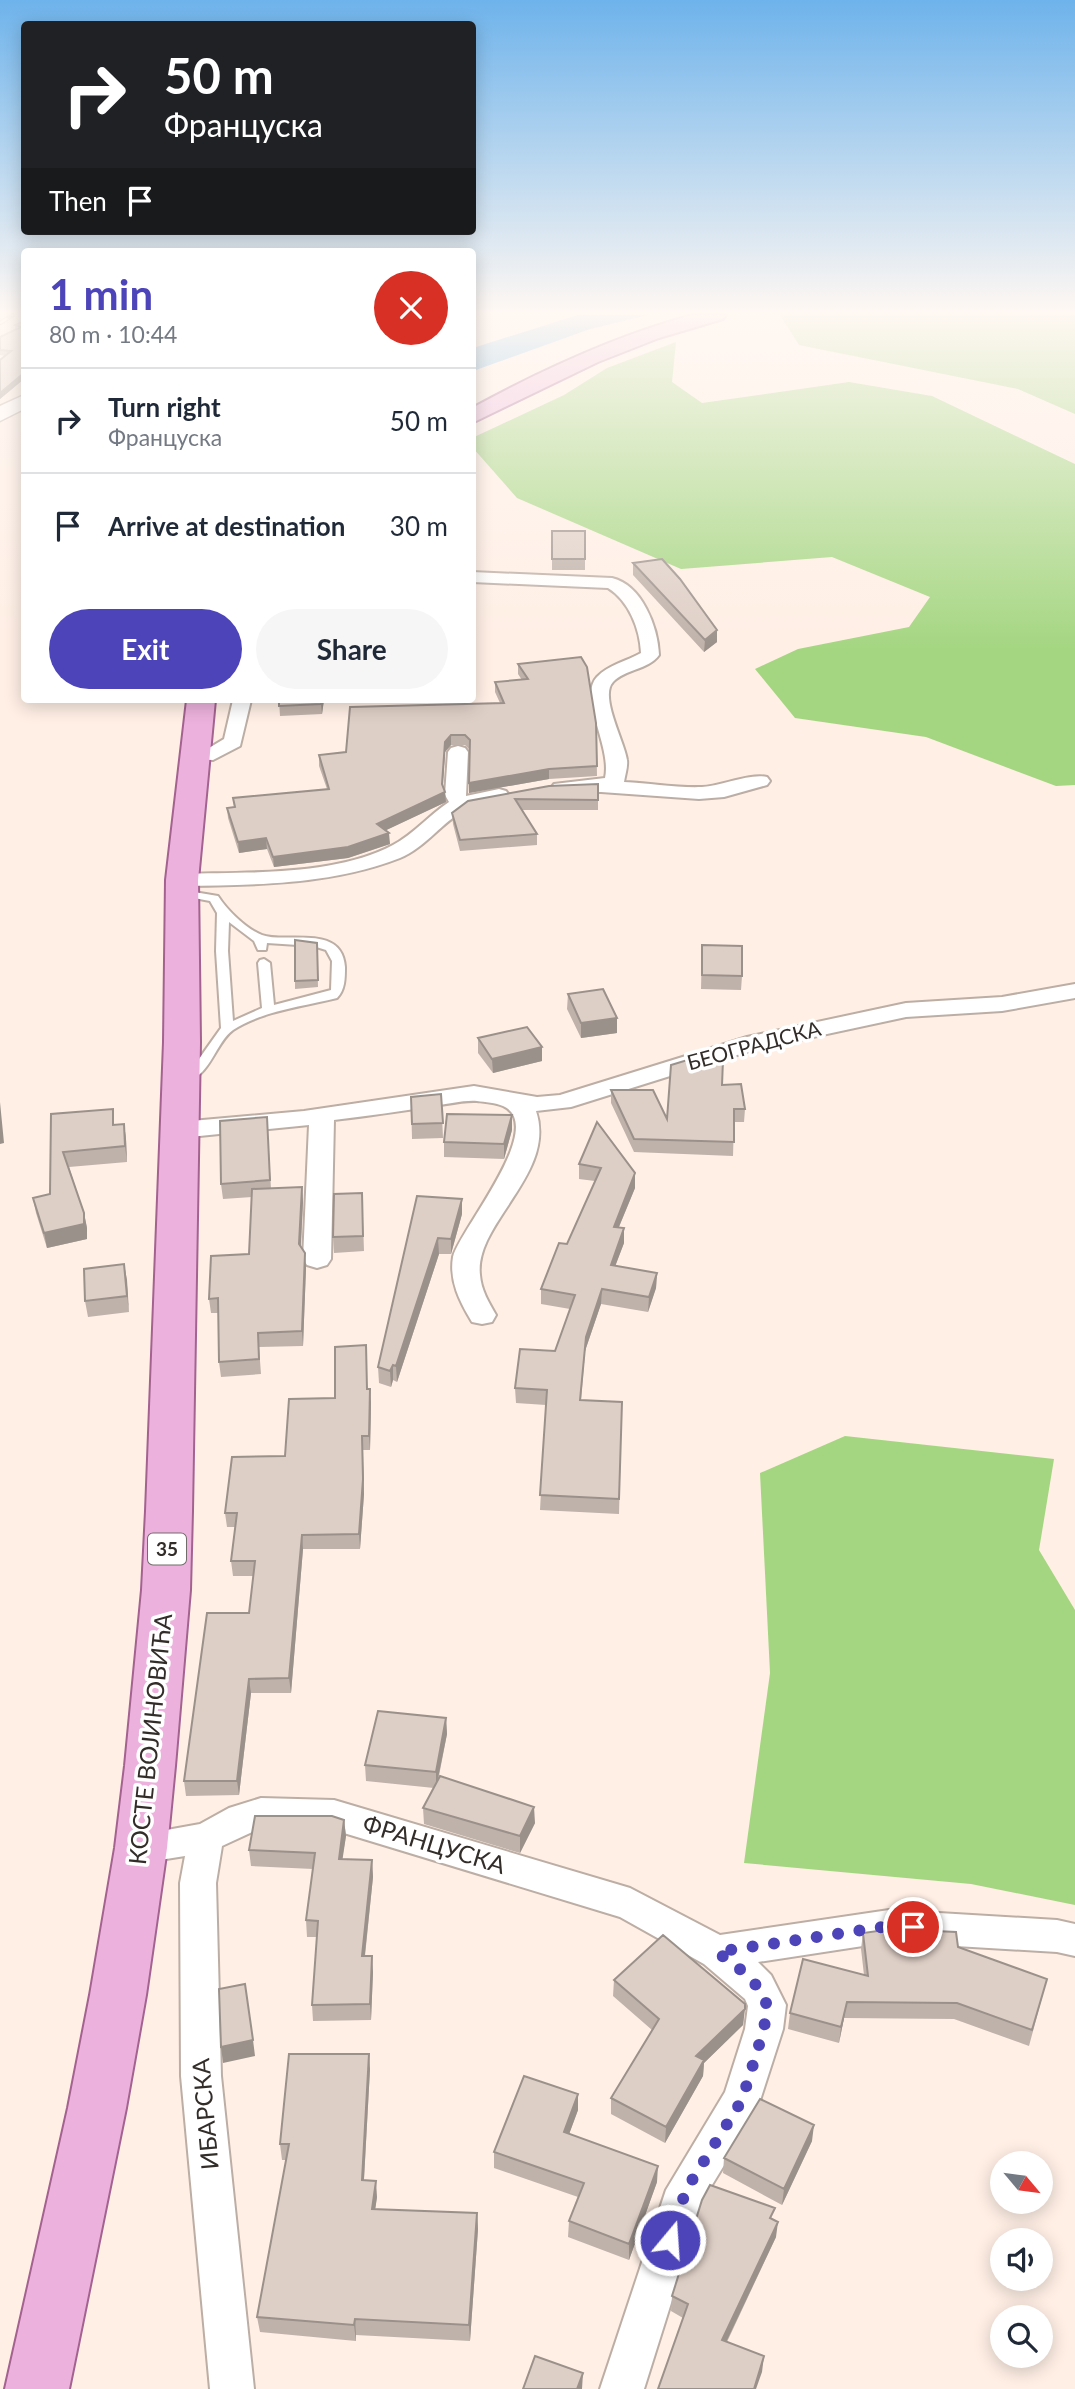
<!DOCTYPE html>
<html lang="en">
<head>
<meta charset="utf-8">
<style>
  body { margin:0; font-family:Lato,sans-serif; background:#f6f6f7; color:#1f2937; height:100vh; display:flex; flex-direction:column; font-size:26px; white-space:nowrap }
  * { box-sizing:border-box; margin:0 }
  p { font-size:23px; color:#747a83 }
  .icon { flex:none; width:38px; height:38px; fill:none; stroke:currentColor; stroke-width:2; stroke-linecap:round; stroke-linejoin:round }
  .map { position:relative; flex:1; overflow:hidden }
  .drawer { position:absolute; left:21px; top:248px; width:455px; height:455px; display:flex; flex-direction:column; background:#fff; border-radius:7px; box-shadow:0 4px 18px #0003 }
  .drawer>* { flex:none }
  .banner { position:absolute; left:21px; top:21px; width:455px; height:214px; border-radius:7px; box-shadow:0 4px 18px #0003; background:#202124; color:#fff; overflow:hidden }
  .needle { width:46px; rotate:119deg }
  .buttons { position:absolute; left:990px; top:2151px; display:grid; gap:14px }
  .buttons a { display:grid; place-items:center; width:63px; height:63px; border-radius:50%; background:#fff; box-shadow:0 4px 18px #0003; font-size:35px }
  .pin { position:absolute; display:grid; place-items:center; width:60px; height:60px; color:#fff; margin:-30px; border:4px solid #fff; border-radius:50%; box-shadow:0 2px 7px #0007 }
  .me { position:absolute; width:77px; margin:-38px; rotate:18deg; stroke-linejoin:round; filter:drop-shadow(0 0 5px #0008) }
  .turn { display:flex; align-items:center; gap:24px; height:147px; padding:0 28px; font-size:32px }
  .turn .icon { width:91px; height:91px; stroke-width:2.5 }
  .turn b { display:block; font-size:49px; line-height:60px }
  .then { display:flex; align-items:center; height:66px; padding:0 28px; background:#0003; gap:14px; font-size:26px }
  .round { display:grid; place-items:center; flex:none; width:74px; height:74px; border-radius:37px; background:#f6f6f7 }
  .head { display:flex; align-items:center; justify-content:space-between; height:119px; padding:0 28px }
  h1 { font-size:42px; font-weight:700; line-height:52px; color:#4d44ba }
  .button { display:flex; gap:14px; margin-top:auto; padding:14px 28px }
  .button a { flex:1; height:80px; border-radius:42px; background:#4d44ba; color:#fff; font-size:28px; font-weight:700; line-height:80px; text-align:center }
  .button a+a { background:#f6f6f7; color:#1f2937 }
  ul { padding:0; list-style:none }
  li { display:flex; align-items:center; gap:21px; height:105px; padding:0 28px; border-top:2px solid #e0e1e3 }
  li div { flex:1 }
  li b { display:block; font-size:26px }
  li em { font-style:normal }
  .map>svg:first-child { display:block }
  .forest { fill:#a4d681 }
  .water { fill:#58b2f0 }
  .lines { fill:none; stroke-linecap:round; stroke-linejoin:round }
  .lane-casing { stroke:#bdaea5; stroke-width:4 }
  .street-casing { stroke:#bdaea5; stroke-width:4 }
  .secondary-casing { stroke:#bdaea5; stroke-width:3 }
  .primary-casing { stroke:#a36290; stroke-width:4 }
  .lane { fill:#fff; fill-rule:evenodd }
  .street { fill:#fff; fill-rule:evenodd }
  .secondary { fill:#fff; fill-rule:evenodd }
  .primary { fill:#ecb2dd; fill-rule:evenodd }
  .rail-casing { stroke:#8e847e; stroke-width:4.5 }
  .rail { stroke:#fff; stroke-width:2.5; stroke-dasharray:9; stroke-linecap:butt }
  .wall { fill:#bfb2aa }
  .shaded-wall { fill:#9b918b }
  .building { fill:#decfc6; stroke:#9b918b; stroke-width:2 }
  .route { stroke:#4d44ba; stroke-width:12; stroke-dasharray:0 21.6 }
  .labels { text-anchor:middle; stroke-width:7; stroke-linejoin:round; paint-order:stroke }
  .shield { fill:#fff; stroke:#706c6a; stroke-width:2 }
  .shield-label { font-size:19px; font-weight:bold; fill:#332d2a }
  .street-label { font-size:21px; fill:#332d2a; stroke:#fff }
  .near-street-label { font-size:24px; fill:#332d2a; stroke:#fff }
</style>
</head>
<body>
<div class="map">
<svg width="1075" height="2389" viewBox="0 0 1075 2389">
  <rect width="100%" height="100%" fill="#ffefe5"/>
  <!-- forest -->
  <path class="forest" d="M780,315h295v99l-57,-25 -219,-44z
    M676,342l-4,40 30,21 147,-21 83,14 143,68v321l-19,1 -130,-49 -131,-19 -40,-49 43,-20 111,-22 21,-30 -98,-40 -151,12 -164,-71 -44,-50 -1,-10 92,-43 43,-27z
    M845,1436l209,23 -15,91 36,60v295l-104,-21 -227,-21 26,-190 -10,-200z"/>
  <!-- water -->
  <path class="water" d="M578,315h70l-58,14 -117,42v-23z"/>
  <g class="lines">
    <defs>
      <path id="lane" d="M182,890l36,6c9,14 28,33 44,39 24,9 80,-12 83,32 0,11 0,23 -8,31 -32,8 -75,13 -104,32 -17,12 -22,44 -46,52l-7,-4 19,-19 22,-31 -5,-77 1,-38 -7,-12 -32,-6v-4zM229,922l25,19 4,9h8l1,-7 46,3 13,4 6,11 -1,29 -57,15 -4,-42 -6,-4 -4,1 -2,3 4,45 -29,13 -5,-70z"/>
      <path id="street" d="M472,572l140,6c30,7 46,49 47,77 -11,15 -34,14 -46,27 -14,14 12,61 14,78 1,7 -2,15 -3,22 26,1 52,6 78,5 19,-1 48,-14 65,-10l3,4 -3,4 -43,12 -25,2 -98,-7h-47l-3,-4 3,-4 51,-6c7,-31 -27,-81 -8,-101 11,-12 30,-16 44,-24 -1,-24 -12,-52 -33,-65l-136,-6z
        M233,700h18l-11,46 -27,14 -26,-1 -3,-4 3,-4 22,-3 15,-9z
        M458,746l7,2 3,4 -2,44 33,-7 7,2 3,4 -3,4c-16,4 -32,5 -46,14 -21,13 -36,35 -60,45 -69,27 -145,27 -218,28l-8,-1 -3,-5 3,-5 8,-1c65,-2 153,2 211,-29 21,-11 36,-30 56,-43l-4,-7 3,-43 3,-4z
        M1075,984v14l-73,13 -96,6 -153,33 -182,57 -35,4c21,63 -62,112 -56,164 1,15 9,28 16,40l-4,7 -10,2 -10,-2c-12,-20 -23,-41 -19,-65 5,-25 96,-131 50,-151 -7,-3 -18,-4 -26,-5 -13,-1 -29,3 -42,5 -34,5 -67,10 -101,14l-3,139 -4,6 -10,3 -10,-3 -4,-6 6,-134 -129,13 -9,-3 -4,-5 4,-5 9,-3 124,-11 170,-25 63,11 23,-2 187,-58 159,-34 96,-6z
        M261,1798l73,2 296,88 90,47 169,-25 168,10 18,4v32l-18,-4 -168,-10 -131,20 13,13 15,30 -3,24 -27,84 -52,85 -60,191h-44l66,-199 59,-98 20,-63 3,-23 -3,-7 -41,-35 -84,-47 -286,-87 -73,-2 -39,18 -6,37 5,193 33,313h-44l-29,-313 -1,-193 5,-27 -44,7 -13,-4 -5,-11 5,-11 72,-13 29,-16z"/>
      <path id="secondary" d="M24,395v14l-24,12v-15z"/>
      <path id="primary" d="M692,315h34l-3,4 -64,19 -61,24 -126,61v-15c70,-38 143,-72 220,-93z
        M187,700h28l-17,180 2,162 -8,469 -2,79 -15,176 -8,82 -21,147 -20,113 -57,281h-64l63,-281 22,-113 25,-147 10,-82 17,-176 4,-79 18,-469 2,-162z"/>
    </defs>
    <!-- lane casing -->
    <use href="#lane" class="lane-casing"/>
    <!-- street casing -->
    <use href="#street" class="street-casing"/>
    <!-- secondary casing -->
    <use href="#secondary" class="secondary-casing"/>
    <!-- primary casing -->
    <use href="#primary" class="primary-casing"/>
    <!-- lane -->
    <use href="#lane" class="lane"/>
    <!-- street -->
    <use href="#street" class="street"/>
    <!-- secondary -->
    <use href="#secondary" class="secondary"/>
    <!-- primary -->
    <use href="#primary" class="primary"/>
    <defs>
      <path id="rail" d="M0,323l13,-8"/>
    </defs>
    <!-- rail casing -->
    <use href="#rail" class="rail-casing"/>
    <!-- rail -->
    <use href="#rail" class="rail"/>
  </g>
  <!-- wall -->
  <path class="wall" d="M24,321v58l-24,20v-39l5,-4 -5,-1v-18l15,-8v-4z
    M552,531h33v39h-33z
    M633,563l84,67v12l-13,10 -71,-77z
    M518,664l78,59 1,53 -48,3 -80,14 1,-43 -5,-5h-14l-6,7 -2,34 2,6 1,10 -60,28 4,14 -42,14 -74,9 -7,-18 -28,4 -11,-35 -1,-10 7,-1 -1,-9 94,-9 -8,-23v-11l27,-3 154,-49 -5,-11v-10l27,-2 -4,-6z
    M279,700h45l-2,14 -42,2z
    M598,784v26h-76l15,24v11l-77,6 -7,-27 -1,-11 16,-12z
    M317,943l1,44 -23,2v-8z
    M702,945l40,31 -1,14 -40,-1z
    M568,994l49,24v15l-36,5 -14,-29z
    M478,1038l64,9v14l-49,12 -15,-20z
    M722,1085l23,24 -1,13h-10l-1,34 -99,-4 -23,-49v-13l56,29z
    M441,1094l2,44 -31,1 -1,-42z
    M51,1114l64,10h9l2,15 1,23 -58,5 15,46 3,15v11l-40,9 -11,-35 -3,-15 17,-4z
    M267,1117l4,72 31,-2 1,15 -2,45 5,21 -3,78 -44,1 2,27 -40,3 -2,-15 -1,-49h-7l-2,-14 40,-45 3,-57 -29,2 -2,-15z
    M597,1122l38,66 -16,39 5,16 -9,23 42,7 -1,15 -8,24 -47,-8 -16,47 -4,49 41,2 -3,112 -79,-4 6,-105 -30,-2 -1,-15 40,-37 15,-42 -29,-5v-15l26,-45 28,-63 -16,-2v-15z
    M512,1130l-8,29 -60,-2v-15z
    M362,1193l2,58 -30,2 -1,-16z
    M417,1196l45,3v15l-11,40h-12l-42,128 -4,-2 -2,7 -12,-4 -1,-16z
    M124,1264l5,48 -41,5 -3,-16z
    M366,1345l1,44 4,14 -1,47h-7l1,44 -4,55h-57l-12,144h-40l-12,102 -53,1 -2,-15 65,-168 4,-37h-20l-2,-15 5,-34h-9l-2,-14 60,-57 50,-58z
    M446,1718l1,16 -9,47 97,42 -15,30 -96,-29 -1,-16 11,-20 -68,-7 -1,-16z
    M344,1820l2,16 -4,23 30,1 1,17 -8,79 8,16 -2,48 -58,1 -1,-16 5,-68h-10l-1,-17 7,-51 -62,-3 -2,-16z
    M863,1933l95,14 89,32 -18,67 -75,-27 -110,-1 -5,25 -51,-14 2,-16 74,-38 -3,-26z
    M614,1980l131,24 -2,21 -39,38 -1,13 -38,67 -54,-29v-16l41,-68 -39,-34z
    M370,2069l-6,111 13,17 -2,12 102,4 1,16 -8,112 -114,-6v6l-96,-9 -3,-15 29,-157h-4l-2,-16z
    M578,2094v16l-9,24 88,48 -28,78 -61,-23 1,-16 9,-24 -84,-29v-16z
    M812,2141l-30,64 -59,-32 1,-15z
    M774,2220l2,17 -49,105 35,30 -79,-54 -12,-7 1,-15z"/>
  <!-- shaded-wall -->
  <path class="shaded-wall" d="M24,373v6l-24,20v-6z
    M717,630v12l-13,10 1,-12z
    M322,700h2l-2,14 -1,-10z
    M451,735v10l-6,7 -3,41 3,-1 1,10 -68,32 -1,-10 65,-40 3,-42z
    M549,769v10l-80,14v-10z
    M389,833l1,11 -42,14 -74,9 -1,-10z
    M266,838l1,11 -28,4 -1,-11z
    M617,1018v15l-36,5v-15z
    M542,1047v14l-49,12 -1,-14z
    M0,1102l4,41 -4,1z
    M512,1115v15l-8,29v-15z
    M124,1124l2,15 1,23 -2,-16z
    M635,1173v15l-22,53 1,-14z
    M302,1187l1,15 -3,57 -1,-15z
    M462,1199v15l-11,40v-15z
    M84,1213l3,15v11l-40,9 -3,-15z
    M624,1228v15l-14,37 1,-15z
    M438,1238l1,16 -42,128 -1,-16z
    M305,1253l1,15 -3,78 -1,-15z
    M124,1264l3,16 2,32 -2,-16z
    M657,1273l-1,15 -8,24 1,-15z
    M602,1289l-1,15 -16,47 -5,63 6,-77z
    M393,1365v15l-2,7 -1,-16z
    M370,1389l1,14 -1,47 -1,-14z
    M362,1436l2,58 -4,55 -1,-15z
    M302,1535l1,14 -12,144 -2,-15z
    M249,1679l2,14 -12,102 -2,-14z
    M446,1718l1,16 -11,54v-16z
    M534,1807l1,16 -15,30v-17z
    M344,1820l2,16 -6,40 -1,-17z
    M372,1860l1,17 -10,95 -1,-16z
    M372,1956l1,16 -2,48 -1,-16z
    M847,2002l-3,16 -5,25 2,-16z
    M745,2009l-2,16 -39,38 -1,13 -38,67 1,-16 30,-71z
    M253,2040l2,16 -32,7 -2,-16z
    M369,2054l1,15 -7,127 -1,-16z
    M578,2094v16l-14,38v-16z
    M814,2125l-2,16 -30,64 2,-16z
    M658,2166l-1,16 -28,78v-16z
    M376,2181l1,16 -4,28 -1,-16z
    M477,2213l1,16 -8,112 -1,-16z
    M778,2222l-2,15 -56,118 2,-15z
    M355,2319l1,16v6l-2,-16z
    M764,2356l-2,16 -6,17h-2z
    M583,2373l-1,16h-5z"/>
  <!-- building -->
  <path class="building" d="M24,321v52l-24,20v-33l11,-9 -11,-1v-13l21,-10 -6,-2z
    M552,531h33v28h-33z
    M662,559l18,20 37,51 -12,10 -72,-77z
    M581,657l6,10 9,56 1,43 -48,3 -80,14 1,-43 -5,-5h-14l-6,7 -3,42 3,8 -68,32 12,9 -41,14 -75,10 -7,-19 -28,4 -11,-34 8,-1 -2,-9 96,-9 -10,-34 27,-3 4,-45 154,-4 -9,-21 33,-3 -10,-15z
    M279,700h43l-1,4 -42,2z
    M598,784v16l-83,-1 22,35 -77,6 -8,-27 16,-12 81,-15z
    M295,940l22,3 1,37 -23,1z
    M702,945l40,1v30l-40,-1z
    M603,989l14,29 -36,5 -13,-29z
    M527,1027l15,20 -50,12 -14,-21z
    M694,1058l29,2 -1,25 19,-1 4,25h-11v33l-100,-3 -23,-49h42l14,29 4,-54z
    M441,1094l2,29 -31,1 -1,-27z
    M113,1109v16l11,-1 1,22 -62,6 21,61v11l-40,9 -11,-35 17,-4 1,-80z
    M447,1114l65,1 -8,29 -60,-2z
    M267,1117l3,63 -49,4 -1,-63z
    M597,1122l38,51 -21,54 10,1 -13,37 46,8 -8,24 -47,-8 -16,48 -6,63 42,2 -3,97 -79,-4 7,-105 -32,-2 5,-39 35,2 20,-56 -34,-6 18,-46 8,1 34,-76 -22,-4z
    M302,1187l-3,57 6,9 -3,78 -44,2 1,26 -40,3 -1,-64 -9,1 2,-43 38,-2 3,-65z
    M362,1193l1,43 -30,1 1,-43z
    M417,1196l45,3 -11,40 -13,-1 -42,128 -3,-1 -3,6 -12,-4z
    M124,1264l3,32 -42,5 -1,-32z
    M366,1345l1,44h3l-1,47h-7l1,43 -4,55 -57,1 -13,143 -40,1 -12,102h-53l23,-168h42l6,-52h-24l6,-48h-12l7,-56 53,-1 4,-57 46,-1v-51z
    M378,1711l68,7 -10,54 -71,-7z
    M440,1776l94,31 -14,29 -97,-28z
    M255,1816h77l12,4 -5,39 33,1 -10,96h10l-2,48 -58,1 6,-84 -12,-1 9,-67 -66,-3z
    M892,1929l64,3 2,15 89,32 -15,51 -75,-27 -110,-1 -6,25 -51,-14 13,-54 65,17 -5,-43z
    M663,1935l82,69v5l-49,47 8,4 -38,67 -55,-29 48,-79 -45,-39z
    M245,1984l8,56 -32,7 -2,-58z
    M289,2054h80l-7,126 14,1 -4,28 105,4 -8,112 -114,-6 -1,6 -97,-8 32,-173h-9z
    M524,2076l54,18 -14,38 94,34 -29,78 -60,-23 15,-38 -90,-31z
    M760,2099l54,26 -30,64 -60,-31z
    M710,2185l65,23 -5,10 8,4 -56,118 42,16 -10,33h-96l30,-85 -16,-8 30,-96z
    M535,2356l48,17 -6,16h-54z"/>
  <!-- sky -->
  <linearGradient id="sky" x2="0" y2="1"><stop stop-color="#6eb3eb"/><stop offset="0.48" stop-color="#fff8f3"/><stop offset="1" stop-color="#fff8f3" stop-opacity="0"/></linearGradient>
  <rect width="1075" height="650" fill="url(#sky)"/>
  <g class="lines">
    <!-- route -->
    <path class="route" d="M670,2240l16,-50 56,-90 22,-71 3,-24 -9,-18 -17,-17 -24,-18 172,-26 24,1"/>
  </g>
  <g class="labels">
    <!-- shield labels -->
    <rect class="shield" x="148" y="1533.5" width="38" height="31" rx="5"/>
    <g class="shield-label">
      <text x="167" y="1556">35</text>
    </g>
    <!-- street labels -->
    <g class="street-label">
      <text transform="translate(754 1046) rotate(-15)" y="7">БЕОГРАДСКА</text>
    </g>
    <!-- near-street labels -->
    <g class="near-street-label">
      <text transform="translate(151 1739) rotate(-84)" y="8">КОСТЕ ВОЈИНОВИЋА</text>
      <text transform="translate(434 1845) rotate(17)" y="8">ФРАНЦУСКА</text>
      <text transform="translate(206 2114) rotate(-95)" y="8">ИБАРСКА</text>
    </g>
  </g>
</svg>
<div class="buttons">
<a><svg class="needle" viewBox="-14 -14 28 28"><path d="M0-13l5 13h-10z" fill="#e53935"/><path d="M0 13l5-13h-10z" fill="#747a83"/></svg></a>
<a><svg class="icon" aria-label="sound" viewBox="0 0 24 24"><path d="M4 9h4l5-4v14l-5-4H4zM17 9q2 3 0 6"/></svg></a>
<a><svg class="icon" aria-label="search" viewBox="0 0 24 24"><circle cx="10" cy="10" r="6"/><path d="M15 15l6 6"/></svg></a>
</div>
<div class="pin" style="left:913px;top:1927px;background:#d93025"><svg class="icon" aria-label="arrive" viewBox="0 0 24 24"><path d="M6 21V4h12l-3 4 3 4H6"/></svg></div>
<svg class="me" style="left:670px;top:2240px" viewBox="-20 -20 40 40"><circle r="17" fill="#4d44ba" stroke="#fff" stroke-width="3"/><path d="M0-11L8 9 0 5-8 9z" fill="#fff"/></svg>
<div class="banner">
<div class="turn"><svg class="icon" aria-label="right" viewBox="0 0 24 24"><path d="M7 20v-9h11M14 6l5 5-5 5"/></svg><div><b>50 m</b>Француска</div></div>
<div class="then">Then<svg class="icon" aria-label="arrive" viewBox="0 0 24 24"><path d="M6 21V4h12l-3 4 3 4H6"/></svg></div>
</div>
<section class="drawer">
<div class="head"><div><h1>1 min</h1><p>80 m · 10:44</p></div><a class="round" style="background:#d93025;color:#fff"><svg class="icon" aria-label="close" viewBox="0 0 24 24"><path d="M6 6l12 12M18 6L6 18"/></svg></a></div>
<ul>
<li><svg class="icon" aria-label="right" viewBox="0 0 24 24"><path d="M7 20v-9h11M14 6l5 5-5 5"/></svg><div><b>Turn right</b><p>Француска</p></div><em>50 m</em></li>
<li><svg class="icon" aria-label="arrive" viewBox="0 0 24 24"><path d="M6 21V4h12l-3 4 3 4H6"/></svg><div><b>Arrive at destination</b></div><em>30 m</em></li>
</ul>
<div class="button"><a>Exit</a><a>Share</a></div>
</section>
</div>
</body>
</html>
